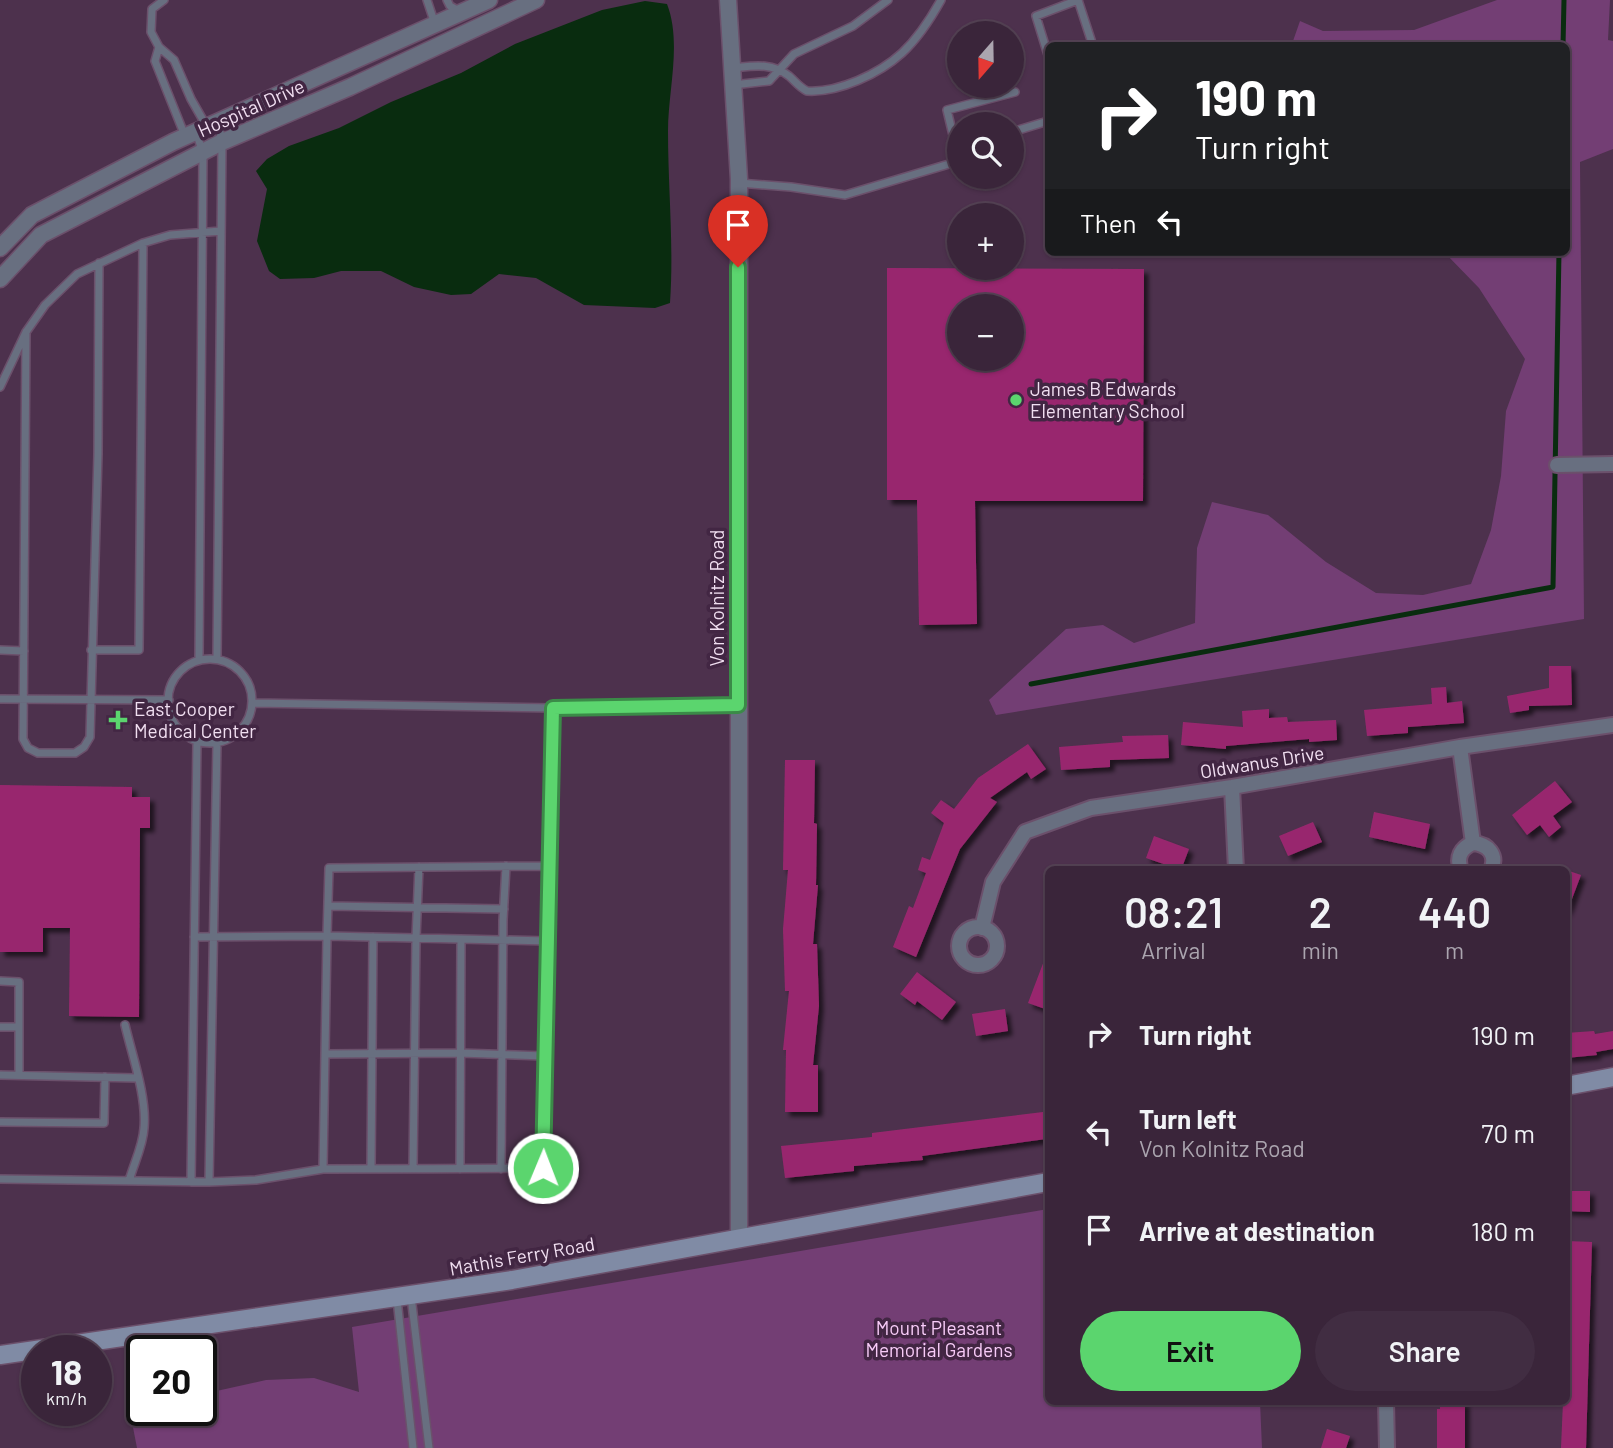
<!DOCTYPE html>
<html lang="en">
<head>
<meta charset="utf-8">
<style>
  body { margin:0; font-family:Barlow,sans-serif; background:#412d42; color:#f1f3f6; height:100vh; display:flex; flex-direction:column; font-size:26px; white-space:nowrap }
  * { box-sizing:border-box; margin:0 }
  p { font-size:23px; color:#aba5af }
  .icon { flex:none; width:38px; height:38px; fill:none; stroke:currentColor; stroke-width:2; stroke-linecap:round; stroke-linejoin:round }
  .map { position:relative; flex:1; overflow:hidden }
  .side { position:absolute; left:1045px; top:866px; width:525px; height:539px; display:flex; flex-direction:column; background:#3a253a; border-radius:10px; box-shadow:0 2px 5px #0004,0 0 0 2px #544254 }
  .side>* { flex:none }
  .hud { position:absolute; left:1045px; top:42px; width:525px; height:214px; border-radius:10px; box-shadow:0 2px 5px #0004,0 0 0 2px #544254; background:#202124; color:#fff; overflow:hidden }
  .needle { width:46px; rotate:200deg }
  .buttons { position:absolute; left:947px; top:21px; display:grid; gap:14px }
  .buttons a { display:grid; place-items:center; width:77px; height:77px; border-radius:50%; background:#3a253a; box-shadow:0 2px 5px #0004,0 0 0 2px #544254; font-size:35px }
  .speed { position:absolute; left:21px; top:1335px; display:flex; gap:14px; font-size:35px; font-weight:700; text-align:center }
  .speed>* { display:grid; place-content:center; width:91px; height:91px; border-radius:50%; background:#3a253a; box-shadow:0 2px 5px #0004,0 0 0 2px #544254; line-height:1 }
  .speed small { font-size:18px; font-weight:400 }
  .speed .limit { border:4px solid #111; border-radius:10px; background:#fff; color:#111 }
  .pin { position:absolute; display:grid; place-items:center; width:60px; height:60px; color:#fff; margin:-72px -30px; border-radius:50% 50% 50% 0; rotate:-45deg; box-shadow:0 0 7px #0007 }
  .pin .icon { rotate:45deg }
  .me { position:absolute; width:77px; margin:-38px; rotate:1deg; stroke-linejoin:round; filter:drop-shadow(0 0 5px #0008) }
  .turn { display:flex; align-items:center; gap:24px; height:147px; padding:0 35px; font-size:32px }
  .turn .icon { width:91px; height:91px; stroke-width:2.5 }
  .turn b { display:block; font-size:49px; line-height:60px }
  .then { display:flex; align-items:center; height:66px; padding:0 35px; background:#0003; gap:14px; font-size:26px }
  .eta { display:flex; justify-content:space-evenly; align-items:center; height:119px; text-align:center }
  .eta b { font-size:42px; font-weight:600; line-height:49px }
  .button { display:flex; gap:14px; margin-top:auto; padding:14px 35px }
  .button a { flex:1; height:80px; border-radius:42px; background:#5bd56e; color:#111; font-size:28px; font-weight:600; line-height:80px; text-align:center }
  .button a+a { background:#412d42; color:#f1f3f6 }
  ul { padding:0; list-style:none }
  li { display:flex; align-items:center; gap:21px; height:98px; padding:0 35px }
  li div { flex:1 }
  li b { display:block; font-size:26px }
  li em { font-style:normal }
  .map>svg:first-child { display:block }
  .green { fill:#733e74 }
  .water { fill:#092c0f }
  .lines { fill:none; stroke-linecap:round; stroke-linejoin:round }
  .stream { stroke:#092c0f; stroke-width:5 }
  .building { fill:#98286e; fill-rule:evenodd; filter:url(#shadow) }
  .service-casing { stroke:#6b506b; stroke-width:10 }
  .minor-casing { stroke:#6b506b; stroke-width:18 }
  .tertiary-casing { stroke:#6b506b; stroke-width:19 }
  .secondary-casing { stroke:#6b506b; stroke-width:21 }
  .service { stroke:#686f80; stroke-width:7 }
  .minor { stroke:#686f80; stroke-width:14 }
  .tertiary { stroke:#686f80; stroke-width:16 }
  .secondary { stroke:#808ba5; stroke-width:18 }
  .route-casing { stroke:#3b8a48; stroke-width:18 }
  .route { stroke:#5bd56e; stroke-width:12 }
  .poi-dot { fill:#5bd56e; stroke:#422643; stroke-width:2.5 }
  .labels { text-anchor:middle; stroke-width:7; stroke-linejoin:round; paint-order:stroke }
  .street-label { font-size:19px; fill:#f1dff1; stroke:#422643 }
  .poi-label { font-size:19px; fill:#f1dff1; stroke:#422643; text-anchor:start }
  .park-label { font-size:19px; fill:#f8cbf8; stroke:#422643 }
</style>
</head>
<body>
<div class="map">
<svg width="1613" height="1448" viewBox="0 0 1613 1448">
  <defs>
    <filter id="shadow"><feDropShadow dx="4.5" dy="4.5" stdDeviation="2" flood-color="#0009"/></filter>
  </defs>
  <rect width="100%" height="100%" fill="#4d314d"/>
  <!-- green -->
  <path class="green" d="M1497,0h113l-2,40 5,1v108l-33,13 4,457 -588,96 -7,-15 77,-71 37,-4 31,18 61,-20 2,-75 15,-46 56,13 58,47 50,31 47,2 48,-11 20,-54 10,-54 5,-65 19,-52 -46,-71 -35,-36h122v-206l-324,-1 24,-5 27,1 7,-20 23,10 91,-1z
    M1048,1209v193h212l2,46h-1125l-6,-31 11,-22v15h59v-21l11,3 54,-12 48,-2 45,14 -7,-65z"/>
  <!-- water -->
  <path class="water" d="M645,1l22,3c15,39 1,86 1,127 0,58 6,114 2,172l-15,5 -71,-3 -48,-27 -37,-4 -28,20 -20,1 -37,-8 -33,-16h-40l-27,7 -34,1 -11,-8 -12,-30 10,-52 -11,-18 11,-12 22,-13 50,-18 52,-26 70,-29 54,-29 87,-34z"/>
  <g class="lines">
    <!-- stream -->
    <path class="stream" d="M1563,46l1,-46
      M1031,684l522,-97 6,-335"/>
  </g>
  <!-- building -->
  <path class="building" d="M887,268l257,1 -1,232h-168l2,123 -58,1 -2,-125h-30zM959,306h53v53h-53z
    M1549,666h22l1,39 -43,1v4l-19,3 -3,-17 42,-8z
    M1446,687l1,16 15,-2 2,22 -56,4v6l-41,3 -3,-26 68,-6 -1,-16z
    M1269,709v9l18,-1 1,5 48,-2 1,20 -28,2v-3l-83,7v3l-45,-4 2,-23 60,5 -1,-16z
    M1168,735l1,23 -59,2v7l-49,3 -2,-23 64,-5 -1,-6z
    M1028,744l18,25 -15,10 -4,-7 -37,26 7,4 -37,47 -44,108 -23,-10 16,-41 4,2 13,-35 -8,-3 4,-13 8,3 14,-37 -13,-10 10,-13 13,9 24,-31z
    M785,760h30l-1,63 3,1 -1,61h2l-5,59h4l2,62 -6,59h5v47h-33l1,-62h-3l6,-59h-4l-2,-62 5,-59h-5z
    M1555,781l17,21 -19,14 8,11 -12,10 -9,-12 -13,10 -15,-20z
    M0,785l132,2v10h18v31h-10l-1,189 -70,-1 1,-88h-27v24h-43z
    M1374,812l56,12 -5,25 -56,-12z
    M1313,822l9,20 -34,14 -9,-20z
    M1154,836l35,13 -8,21 -35,-12z
    M1566,870l15,5 -14,37 -1,-1z
    M1047,953l1,1v56l-20,-7z
    M917,972l39,30 -14,18 -25,-19 -2,4 -15,-11z
    M1005,1009l3,22 -32,5 -4,-22z
    M1594,1031l1,3 18,-3v18l-17,3 1,3 -31,3v-25z
    M1043,1112l3,27 -124,17 1,4 -69,6v5l-69,7 -4,-32 91,-9v-4z
    M1566,1191h24v21l-24,-1z
    M1566,1241l26,1 -6,206h-25l2,-46h3z
    M1440,1402h25v46h-28v-39h3z
    M1327,1429l23,7 -4,12h-25z"/>
  <g class="lines">
    <defs>
      <path id="service" d="M164,0l-12,9 -1,23 8,15 15,13 17,39 16,28
        M427,0l8,24
        M447,0l3,6 11,6
        M1078,0l15,46
        M159,47l-4,14 30,75
        M1048,55l-12,-39 42,-16
        M732,68c21,-2 39,-6 57,8 6,5 10,11 18,15 31,2 72,-17 95,-38 15,-14 29,-35 39,-53
        M733,85l36,-4 25,-27 59,-28 35,-26
        M196,132l7,21 -4,506
        M1012,132l36,-11
        M959,160l-12,-50 68,-18
        M739,183l52,4 54,8 114,-34
        M26,332l-3,407 5,9 10,5h37l9,-6 6,-10 8,-283 1,-191
        M0,387l26,-55 19,-27 32,-31 66,-31 27,-8 51,-4
        M0,650l24,1
        M91,650h48l4,-407
        M168 701a42 42 0 1 1 84 0a42 42 0 1 1-84 0Z
        M217,659l5,-517 -4,-20
        M0,699l169,1
        M253,703l300,5 -4,158
        M553,708l185,-3
        M328,906l176,3
        M194,937l133,-1 2,-68 220,-2 -6,302c-73,1 -147,1 -220,1l4,-233 134,3 -1,230
        M461,939l87,2
        M0,981l19,1v93
        M125,1025c7,30 22,72 19,103 -1,18 -10,35 -15,53
        M0,1027h19
        M326,1054l134,-1 85,3
        M0,1075l137,3
        M0,1122l104,1 1,-46
        M371,1169l2,-232
        M413,1169l3,-231 3,-71
        M501,1169l2,-249 3,-54
        M0,1179l209,3 47,-2 67,-11
        M191,1182l6,-441
        M209,1182l8,-440
        M411,1296l18,152
        M397,1299l16,149"/>
      <path id="minor" d="M1557,465l56,-1
        M1460,747l13,96
        M1232,787l4,83
        M1461,870c-5,-13 0,-22 12,-27 15,1 25,12 18,27
        M959 946a19 19 0 1 1 38 0a19 19 0 1 1-38 0Z
        M982,928l11,-46 32,-50 66,-24 141,-21 228,-40 153,-22
        M1386,1402l1,46"/>
      <path id="tertiary" d="M728,0l11,179v1060
        M0,248l32,-33 141,-73 316,-142
        M0,279l41,-44 181,-93 128,-55 186,-87"/>
      <path id="secondary" d="M1566,1086l47,-9
        M0,1355l512,-75 536,-98"/>
    </defs>
    <!-- service casing -->
    <use href="#service" class="service-casing"/>
    <!-- minor casing -->
    <use href="#minor" class="minor-casing"/>
    <!-- tertiary casing -->
    <use href="#tertiary" class="tertiary-casing"/>
    <!-- secondary casing -->
    <use href="#secondary" class="secondary-casing"/>
    <!-- service -->
    <use href="#service" class="service"/>
    <!-- minor -->
    <use href="#minor" class="minor"/>
    <!-- tertiary -->
    <use href="#tertiary" class="tertiary"/>
    <!-- secondary -->
    <use href="#secondary" class="secondary"/>
  </g>
  <g class="lines">
    <defs>
      <path id="route" d="M543,1168l10,-460 185,-3v-438"/>
    </defs>
    <!-- route casing -->
    <use href="#route" class="route-casing"/>
    <!-- route -->
    <use href="#route" class="route"/>
  </g>
  <!-- markers -->
  <g class="poi-dot">
    <circle cx="1016" cy="400" r="7"/>
    <path d="M114.5 709.5h7v7h7v7h-7v7h-7v-7h-7v-7h7z"/>
  </g>
  <g class="labels">
    <!-- street labels -->
    <g class="street-label">
      <text transform="translate(251 108) rotate(-24)" y="7">Hospital Drive</text>
      <text transform="translate(717 598) rotate(-90)" y="7">Von Kolnitz Road</text>
      <text transform="translate(1262 762) rotate(-9)" y="7">Oldwanus Drive</text>
      <text transform="translate(522 1256) rotate(-10)" y="7">Mathis Ferry Road</text>
    </g>
    <!-- poi labels -->
    <g class="poi-label">
      <text x="1030" y="396">James B Edwards<tspan x="1030" dy="22">Elementary School</tspan></text>
      <text x="134" y="716">East Cooper<tspan x="134" dy="22">Medical Center</tspan></text>
    </g>
    <!-- park labels -->
    <g class="park-label">
      <text x="939" y="1335">Mount Pleasant<tspan x="939" dy="22">Memorial Gardens</tspan></text>
    </g>
  </g>
</svg>
<div class="buttons">
<a><svg class="needle" viewBox="-14 -14 28 28"><path d="M0-13l5 13h-10z" fill="#e53935"/><path d="M0 13l5-13h-10z" fill="#aba5af"/></svg></a>
<a><svg class="icon" aria-label="search" viewBox="0 0 24 24"><circle cx="10" cy="10" r="6"/><path d="M15 15l6 6"/></svg></a>
<a>+</a>
<a>−</a>
</div>
<div class="speed"><div>18<small>km/h</small></div><div class="limit">20</div></div>
<div class="pin" style="left:738px;top:267px;background:#d93025"><svg class="icon" aria-label="arrive" viewBox="0 0 24 24"><path d="M6 21V4h12l-3 4 3 4H6"/></svg></div>
<svg class="me" style="left:543px;top:1168px" viewBox="-20 -20 40 40"><circle r="17" fill="#5bd56e" stroke="#fff" stroke-width="3"/><path d="M0-11L8 9 0 5-8 9z" fill="#fff"/></svg>
<div class="hud">
<div class="turn"><svg class="icon" aria-label="right" viewBox="0 0 24 24"><path d="M7 20v-9h11M14 6l5 5-5 5"/></svg><div><b>190 m</b>Turn right</div></div>
<div class="then">Then<svg class="icon" aria-label="left" viewBox="0 0 24 24"><path d="M17 20v-9H6M10 6l-5 5 5 5"/></svg></div>
</div>
<section class="side">
<div class="eta">
<div><b>08:21</b><p>Arrival</p></div>
<div><b>2</b><p>min</p></div>
<div><b>440</b><p>m</p></div>
</div>
<ul>
<li><svg class="icon" aria-label="right" viewBox="0 0 24 24"><path d="M7 20v-9h11M14 6l5 5-5 5"/></svg><div><b>Turn right</b></div><em>190 m</em></li>
<li><svg class="icon" aria-label="left" viewBox="0 0 24 24"><path d="M17 20v-9H6M10 6l-5 5 5 5"/></svg><div><b>Turn left</b><p>Von Kolnitz Road</p></div><em>70 m</em></li>
<li><svg class="icon" aria-label="arrive" viewBox="0 0 24 24"><path d="M6 21V4h12l-3 4 3 4H6"/></svg><div><b>Arrive at destination</b></div><em>180 m</em></li>
</ul>
<div class="button"><a>Exit</a><a>Share</a></div>
</section>
</div>
</body>
</html>
